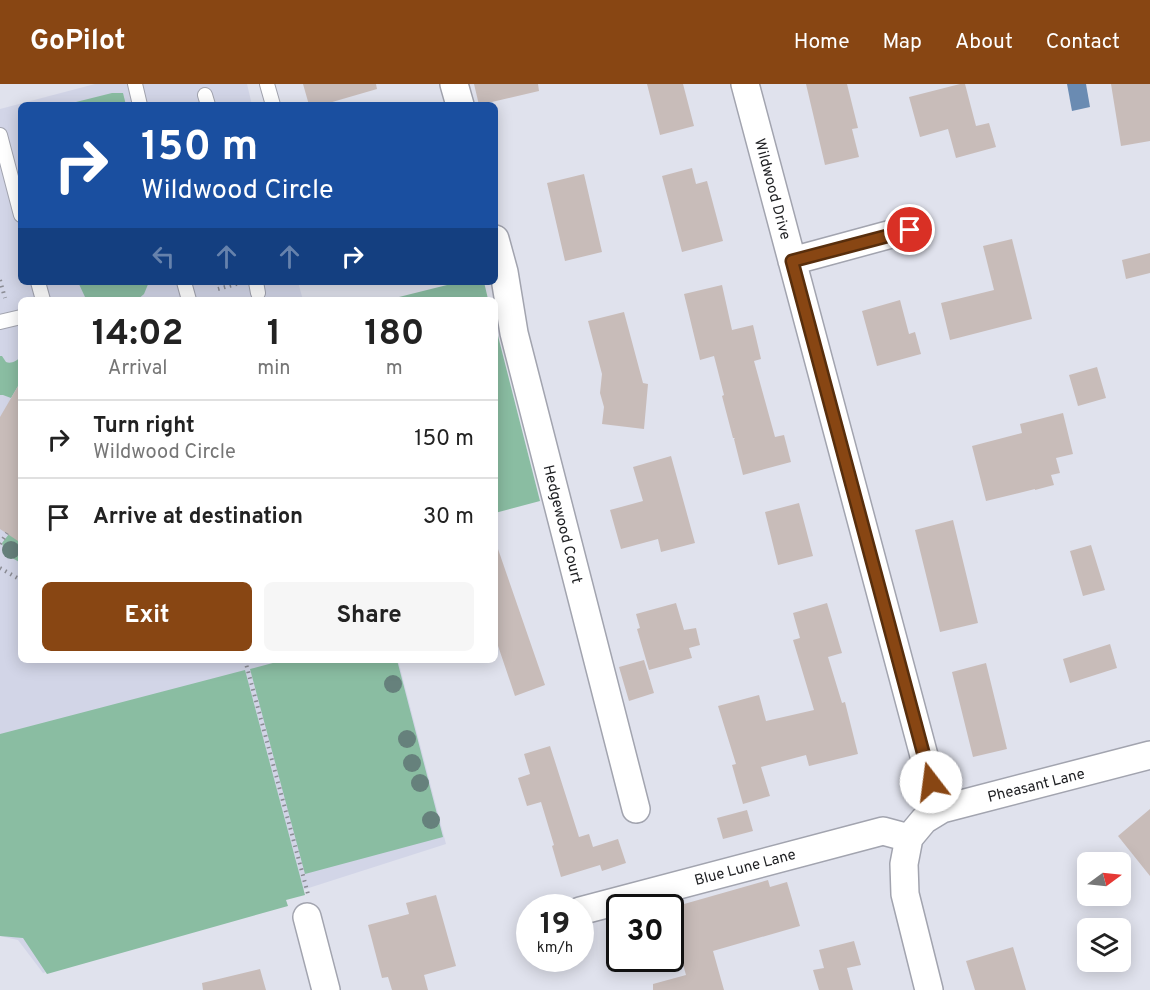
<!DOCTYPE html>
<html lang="en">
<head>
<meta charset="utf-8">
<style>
  body { margin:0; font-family:Overpass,sans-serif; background:#f6f6f6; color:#222; height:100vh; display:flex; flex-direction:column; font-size:22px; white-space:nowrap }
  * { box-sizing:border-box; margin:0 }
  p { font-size:20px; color:#767676 }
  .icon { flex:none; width:33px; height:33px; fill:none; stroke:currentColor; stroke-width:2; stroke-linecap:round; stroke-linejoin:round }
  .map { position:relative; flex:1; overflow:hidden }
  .sheet { position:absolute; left:18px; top:213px; width:480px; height:366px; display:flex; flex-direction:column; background:#fff; border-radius:9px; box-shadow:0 3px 15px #0003 }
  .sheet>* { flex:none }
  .hud { position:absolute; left:18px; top:18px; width:480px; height:183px; border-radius:9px; box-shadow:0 3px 15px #0003; background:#1a4fa0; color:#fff; overflow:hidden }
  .needle { width:39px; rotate:75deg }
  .fabs { position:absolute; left:1077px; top:768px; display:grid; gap:12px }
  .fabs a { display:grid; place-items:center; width:54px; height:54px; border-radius:9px; background:#fff; box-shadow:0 3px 15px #0003; font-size:30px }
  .speed { position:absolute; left:516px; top:810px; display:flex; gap:12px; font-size:30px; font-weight:700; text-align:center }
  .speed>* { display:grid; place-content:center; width:78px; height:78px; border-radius:50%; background:#fff; box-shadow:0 3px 15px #0003; line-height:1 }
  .speed small { font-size:15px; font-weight:400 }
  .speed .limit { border:3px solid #111; border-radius:9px; background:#fff; color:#111 }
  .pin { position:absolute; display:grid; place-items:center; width:51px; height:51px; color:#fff; margin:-26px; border:3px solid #fff; border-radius:50%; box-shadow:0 2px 6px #0007 }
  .me { position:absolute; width:66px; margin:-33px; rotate:345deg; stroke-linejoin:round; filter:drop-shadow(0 0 4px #0008) }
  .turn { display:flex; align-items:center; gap:21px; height:126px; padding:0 24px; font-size:27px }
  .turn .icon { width:78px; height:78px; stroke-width:2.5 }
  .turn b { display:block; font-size:42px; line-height:51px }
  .lanes { display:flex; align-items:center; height:57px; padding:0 24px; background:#0003; justify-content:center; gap:30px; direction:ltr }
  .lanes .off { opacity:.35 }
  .eta { display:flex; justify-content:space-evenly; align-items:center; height:102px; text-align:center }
  .eta b { font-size:36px; font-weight:700; line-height:42px }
  .button { display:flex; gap:12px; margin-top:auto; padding:12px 24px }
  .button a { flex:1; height:69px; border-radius:9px; background:#884613; color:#fff; font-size:24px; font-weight:700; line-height:69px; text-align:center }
  .button a+a { background:#f6f6f6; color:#222 }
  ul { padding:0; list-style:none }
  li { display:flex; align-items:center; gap:18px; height:78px; padding:0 24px; border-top:2px solid #e0e0e0 }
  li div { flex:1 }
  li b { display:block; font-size:22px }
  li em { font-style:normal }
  header { display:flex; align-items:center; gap:36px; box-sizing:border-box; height:84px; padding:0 30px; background:#884613; color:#fff }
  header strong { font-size:28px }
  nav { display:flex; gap:33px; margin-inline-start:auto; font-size:21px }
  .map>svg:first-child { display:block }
  .built { fill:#d2d5e7 }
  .green { fill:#8abda2 }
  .water { fill:#6a8bb2 }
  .building { fill:#c8bcb9 }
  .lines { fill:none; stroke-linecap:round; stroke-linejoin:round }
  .service-casing { stroke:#a2a4af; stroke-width:16 }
  .minor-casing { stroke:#a2a4af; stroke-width:30 }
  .path { stroke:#8b8c94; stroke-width:4; stroke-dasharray:1.5 4.5; stroke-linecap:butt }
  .service { stroke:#fff; stroke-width:14 }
  .minor { stroke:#fff; stroke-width:27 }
  .tree { fill:#66817c }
  .route-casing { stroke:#582e0c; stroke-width:15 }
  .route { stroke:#884613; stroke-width:10 }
  .labels { text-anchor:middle; stroke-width:6; stroke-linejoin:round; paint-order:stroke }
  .street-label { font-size:15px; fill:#1d1e21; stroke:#fff }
</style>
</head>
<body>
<header>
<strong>GoPilot</strong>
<nav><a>Home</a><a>Map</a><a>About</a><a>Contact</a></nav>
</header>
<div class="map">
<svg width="1150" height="906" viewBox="0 0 1150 906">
  <rect width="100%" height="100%" fill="#e0e2ed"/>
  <!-- built -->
  <path class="built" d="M95,0h152l5,21h-231v177h277l5,18h-282v360h377l48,184 -403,129 -25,-33 -18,-4v-827z"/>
  <!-- green -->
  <path class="green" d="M112,9h11l3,12h-62z
    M78,198h71l-5,12 -7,6h-49l-3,-3z
    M459,198h25l4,17 -5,1h-96z
    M495,248h2l43,169 -45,12z
    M21,267v30l-10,17 -8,-3h-3v-39h2l4,6c5,2 11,-1 14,-5l-1,-5z
    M9,450l12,7v22l-16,-9 -3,-11z
    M284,576h113l46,177 -138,37 -55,-205z
    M245,586l60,225 -19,5 2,6 -241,68 -24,-36 -23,-2v-202z"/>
  <!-- water -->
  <path class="water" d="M1067,0h19l4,23 -18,4z"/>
  <!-- building -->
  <path class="building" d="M303,0h73l1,5 -55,16h-13z
    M474,0h64l1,7 -60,14z
    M647,0h36l11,42 -34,9z
    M806,0h41l11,44 -6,1 7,28 -34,8z
    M960,0h5l11,42 13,-3 7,24 -40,11 -8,-29 -28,8 -11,-40z
    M1111,0h39v57l-29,5z
    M692,84l4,16 11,-3 16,60 -41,11 -20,-76z
    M584,90l18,78 -37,9 -18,-78z
    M1012,155l20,80 -82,21 -9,-37 53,-13 -11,-44z
    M1150,169v20l-24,6 -4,-19z
    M722,201l10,45 21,-5 8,34 -7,2 21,76 9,-2 7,27 -48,13 -9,-36 1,-1h-2l-11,-42 2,-1 -10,-39 -14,4 -16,-66z
    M900,216l9,34 6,-2 6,22 -44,12 -15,-55z
    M624,228l19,71 5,1 -4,45 -42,-5 2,-17 -4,-14 2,-19 -14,-53z
    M1097,283l9,31 -28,8 -9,-31z
    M21,297v162l-21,-14v-112z
    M1063,329l10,41 -17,4 4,15 -9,2 3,10 -19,5v-1l-49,12 -14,-55 50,-13 -2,-9z
    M671,372l24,87 -34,9 -3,-13 -37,10 -11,-39 33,-9 -10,-34z
    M799,419l14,53 -35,9 -13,-53z
    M953,436l25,103 -38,9 -25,-102z
    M1091,461l14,45 -22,6 -13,-45z
    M498,465l47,136 -30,11 -20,-59v-87z
    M676,519l8,27 12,-2 4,17 -11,3 3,10 -43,12 -12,-41 3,-1 -4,-14z
    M827,519l15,50 -14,4 14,46 3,-1 13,52 -49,12 -3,-11 -45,12 9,29 -27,8 -11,-39 4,-1 -18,-58 41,-11 7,26 48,-11 -21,-70 7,-2 -7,-25z
    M1110,560l7,24 -47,15 -7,-24z
    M644,576l10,33 -25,8 -10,-34z
    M986,579l21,86 -34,8 -21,-85z
    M550,662l29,91 10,-3 4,13 25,-8 8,24 -24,8 -2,-6 -39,12 -9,-31 2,-1 -13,-43 -14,4 -9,-28 12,-4 -6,-20z
    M1150,725v67l-32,-40z
    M747,726l6,21 -30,8 -6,-21z
    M768,796l2,7 17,-5 13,44 -87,25 11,39h-71v-6l33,-9 -16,-57v-10z
    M436,811l20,71 -32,9 4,15h-36l-4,-13 -6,1 -14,-53 41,-11 -3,-11z
    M854,857l7,24 -14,3 6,22h-34l-6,-20 11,-2 -5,-18z
    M1013,863l13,43h-51l-9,-29z
    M260,885l6,21h-63l-1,-7z"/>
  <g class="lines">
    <defs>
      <path id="service" d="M135,0l5,21
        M267,0l6,21
        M205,11l3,10
        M0,51l21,80
        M38,198l5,18
        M184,198l5,18
        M256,198l2,11
        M0,238l21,-5"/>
      <path id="minor" d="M454,0l6,21
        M745,0l186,698
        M495,155l9,33 10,61 122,476
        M792,177l118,-32
        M580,827l303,-80 26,7
        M307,833l19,73
        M929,906l-24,-96 -1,-30 5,-26 15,-18 18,-11 208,-54"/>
    </defs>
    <!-- service casing -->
    <use href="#service" class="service-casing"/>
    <!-- minor casing -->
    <use href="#minor" class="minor-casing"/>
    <!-- path -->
    <path class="path" d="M0,196l5,18
      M218,205l22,-6
      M0,460l7,-11
      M0,484l21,12
      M245,576l63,234"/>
    <!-- service -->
    <use href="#service" class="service"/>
    <!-- minor -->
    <use href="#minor" class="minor"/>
  </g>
  <!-- trees -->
  <g class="tree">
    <circle cx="11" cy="466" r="9"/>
    <circle cx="393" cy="600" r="9"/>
    <circle cx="407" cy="655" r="9"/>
    <circle cx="412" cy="679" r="9"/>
    <circle cx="420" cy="699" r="9"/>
    <circle cx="431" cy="736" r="9"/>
  </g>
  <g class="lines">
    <defs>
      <path id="route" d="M910,146l-118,31 139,521"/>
    </defs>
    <!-- route casing -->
    <use href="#route" class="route-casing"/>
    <!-- route -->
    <use href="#route" class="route"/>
  </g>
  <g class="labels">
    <!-- street labels -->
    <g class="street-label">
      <text transform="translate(773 105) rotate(75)" y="5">Wildwood Drive</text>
      <text transform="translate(563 440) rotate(76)" y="5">Hedgewood Court</text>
      <text transform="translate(1036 701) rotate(-14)" y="5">Pheasant Lane</text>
      <text transform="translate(745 783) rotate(-15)" y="5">Blue Lune Lane</text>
    </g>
  </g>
</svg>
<div class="fabs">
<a><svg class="needle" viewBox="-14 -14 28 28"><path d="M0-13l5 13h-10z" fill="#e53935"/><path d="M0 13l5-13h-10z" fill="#767676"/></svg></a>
<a><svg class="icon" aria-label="layers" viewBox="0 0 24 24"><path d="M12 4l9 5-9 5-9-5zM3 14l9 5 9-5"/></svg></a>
</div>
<div class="speed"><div>19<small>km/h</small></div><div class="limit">30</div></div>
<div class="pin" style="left:910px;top:146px;background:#d93025"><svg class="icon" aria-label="arrive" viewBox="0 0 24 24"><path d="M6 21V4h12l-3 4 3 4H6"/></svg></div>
<svg class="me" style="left:931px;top:698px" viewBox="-20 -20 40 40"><circle r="19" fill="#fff"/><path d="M0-13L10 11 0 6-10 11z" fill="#884613"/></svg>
<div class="hud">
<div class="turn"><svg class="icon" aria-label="right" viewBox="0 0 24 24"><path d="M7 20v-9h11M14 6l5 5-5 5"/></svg><div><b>150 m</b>Wildwood Circle</div></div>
<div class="lanes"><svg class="icon off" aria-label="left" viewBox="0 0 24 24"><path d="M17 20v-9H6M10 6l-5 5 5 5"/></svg><svg class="icon off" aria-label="ahead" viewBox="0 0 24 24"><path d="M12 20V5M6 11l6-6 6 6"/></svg><svg class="icon off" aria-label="ahead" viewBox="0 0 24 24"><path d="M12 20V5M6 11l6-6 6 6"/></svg><svg class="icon" aria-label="right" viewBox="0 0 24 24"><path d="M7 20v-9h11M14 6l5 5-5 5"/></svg></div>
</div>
<section class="sheet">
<div class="eta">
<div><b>14:02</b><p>Arrival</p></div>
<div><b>1</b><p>min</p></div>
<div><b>180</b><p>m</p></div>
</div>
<ul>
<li><svg class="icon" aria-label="right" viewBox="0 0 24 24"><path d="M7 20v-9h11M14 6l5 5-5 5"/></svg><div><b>Turn right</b><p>Wildwood Circle</p></div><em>150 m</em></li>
<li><svg class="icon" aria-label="arrive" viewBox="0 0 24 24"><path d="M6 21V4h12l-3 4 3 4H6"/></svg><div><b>Arrive at destination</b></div><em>30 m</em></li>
</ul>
<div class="button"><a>Exit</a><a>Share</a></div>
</section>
</div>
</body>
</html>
